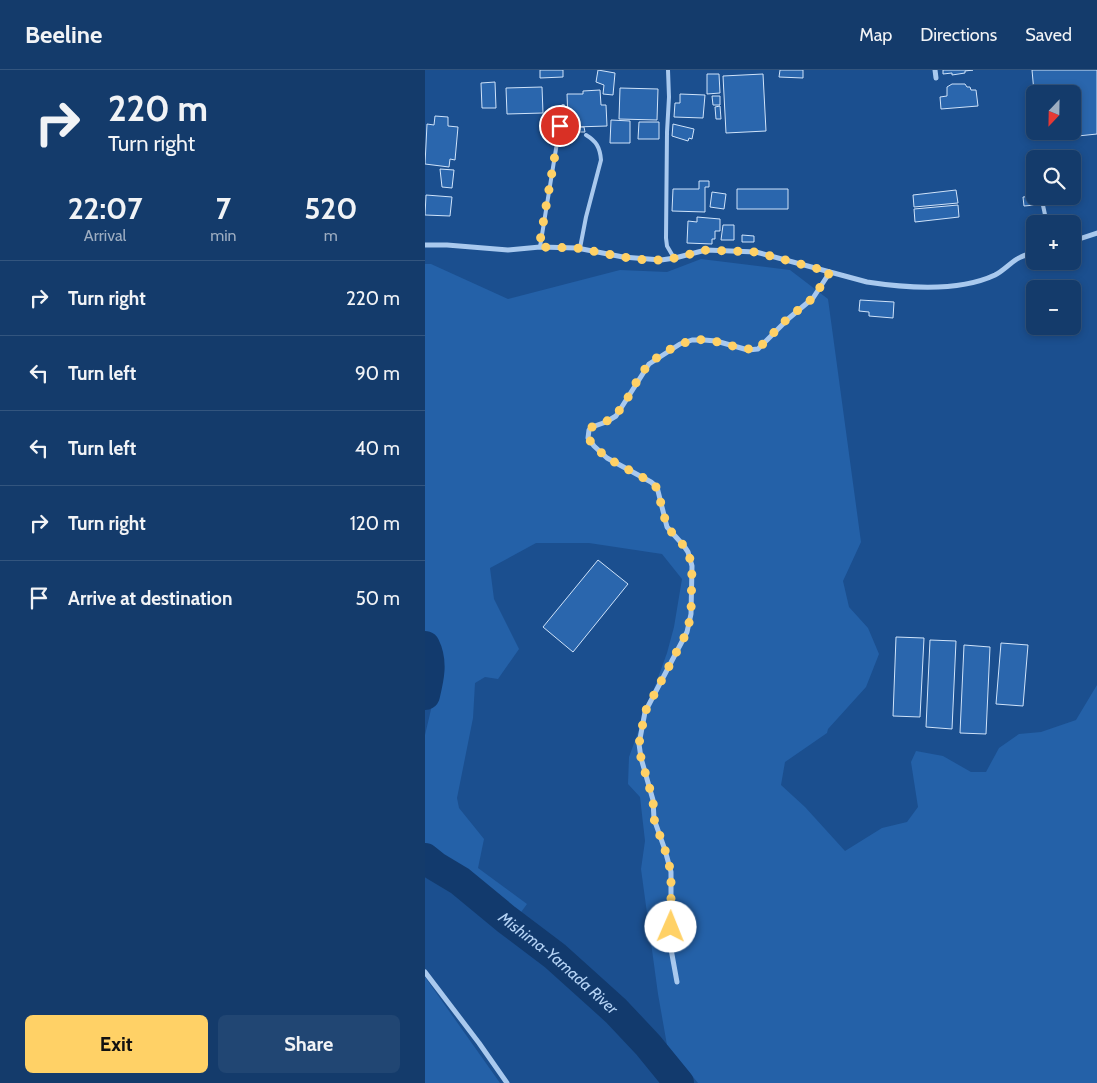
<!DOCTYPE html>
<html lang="en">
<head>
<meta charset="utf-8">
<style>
  body { margin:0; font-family:Cabin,sans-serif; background:#214673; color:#f1f3f6; height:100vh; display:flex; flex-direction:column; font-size:19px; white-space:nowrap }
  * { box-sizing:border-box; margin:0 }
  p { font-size:16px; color:#9dadc1 }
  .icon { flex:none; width:28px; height:28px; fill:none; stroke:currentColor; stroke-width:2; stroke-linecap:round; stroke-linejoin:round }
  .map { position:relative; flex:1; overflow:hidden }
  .drawer { display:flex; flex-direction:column; background:#143b6b; width:425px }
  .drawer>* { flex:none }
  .top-card { background:#143b6b; color:#f1f3f6; overflow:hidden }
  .needle { width:32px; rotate:202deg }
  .buttons { position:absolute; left:601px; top:15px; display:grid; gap:10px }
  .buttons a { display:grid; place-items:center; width:55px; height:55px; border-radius:8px; background:#143b6b; box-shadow:0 2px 8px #0003,0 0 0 1px #33557e; font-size:25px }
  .pin { position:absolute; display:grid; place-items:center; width:42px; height:42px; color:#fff; margin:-21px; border:2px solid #fff; border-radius:50%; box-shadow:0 1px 5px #0007 }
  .me { position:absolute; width:55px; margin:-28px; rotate:1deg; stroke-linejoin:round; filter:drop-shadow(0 0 4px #0008) }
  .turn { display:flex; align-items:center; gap:18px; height:105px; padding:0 25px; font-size:22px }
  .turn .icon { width:65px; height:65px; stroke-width:2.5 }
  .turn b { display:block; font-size:35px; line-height:42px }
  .eta { display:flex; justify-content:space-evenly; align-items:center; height:85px; text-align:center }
  .eta b { font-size:30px; font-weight:700; line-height:35px }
  .button { display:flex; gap:10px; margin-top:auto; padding:10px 25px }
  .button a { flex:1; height:58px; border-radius:8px; background:#ffd166; color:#111; font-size:20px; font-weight:700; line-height:58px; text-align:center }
  .button a+a { background:#214673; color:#f1f3f6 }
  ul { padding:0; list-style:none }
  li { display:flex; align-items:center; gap:15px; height:75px; padding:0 25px; border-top:1px solid #33557e }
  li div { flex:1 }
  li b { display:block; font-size:19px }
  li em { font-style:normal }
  header { display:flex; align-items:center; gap:30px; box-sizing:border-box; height:70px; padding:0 25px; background:#143b6b; border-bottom:1px solid #33557e }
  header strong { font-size:24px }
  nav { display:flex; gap:28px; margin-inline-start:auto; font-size:18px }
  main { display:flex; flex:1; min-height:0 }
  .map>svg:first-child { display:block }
  .green { fill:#2461a8 }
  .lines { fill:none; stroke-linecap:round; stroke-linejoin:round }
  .river { stroke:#123a6d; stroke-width:30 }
  .building { fill:#2a66ad; stroke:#cfe3fa }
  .service { stroke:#a9c9ee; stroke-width:4 }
  .minor { stroke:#a9c9ee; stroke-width:5 }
  .route { stroke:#ffd166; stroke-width:9; stroke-dasharray:0 16.2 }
  .labels { text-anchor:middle; stroke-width:5; stroke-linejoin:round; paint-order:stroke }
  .water-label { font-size:16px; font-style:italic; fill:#b5d3f5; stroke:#1b4f8f }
</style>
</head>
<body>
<header>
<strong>Beeline</strong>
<nav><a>Map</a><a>Directions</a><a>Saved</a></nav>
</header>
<main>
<section class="drawer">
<div class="top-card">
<div class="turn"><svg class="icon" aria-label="right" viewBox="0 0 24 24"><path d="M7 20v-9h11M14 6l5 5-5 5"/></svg><div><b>220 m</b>Turn right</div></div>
</div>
<div class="eta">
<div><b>22:07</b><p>Arrival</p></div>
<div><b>7</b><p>min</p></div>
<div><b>520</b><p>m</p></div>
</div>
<ul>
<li><svg class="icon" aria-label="right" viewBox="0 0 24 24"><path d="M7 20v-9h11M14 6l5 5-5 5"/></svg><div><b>Turn right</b></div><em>220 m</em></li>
<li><svg class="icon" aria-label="left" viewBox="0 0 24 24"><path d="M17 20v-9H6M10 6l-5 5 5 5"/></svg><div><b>Turn left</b></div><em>90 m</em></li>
<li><svg class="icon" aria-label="left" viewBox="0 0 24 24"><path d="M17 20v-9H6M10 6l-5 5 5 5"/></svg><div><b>Turn left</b></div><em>40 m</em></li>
<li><svg class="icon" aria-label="right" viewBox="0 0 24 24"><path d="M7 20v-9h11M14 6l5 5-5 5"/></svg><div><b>Turn right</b></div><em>120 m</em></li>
<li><svg class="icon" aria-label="arrive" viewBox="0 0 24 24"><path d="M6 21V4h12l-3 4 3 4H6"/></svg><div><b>Arrive at destination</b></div><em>50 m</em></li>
</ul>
<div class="button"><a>Exit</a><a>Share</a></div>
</section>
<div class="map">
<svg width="672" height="1013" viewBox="0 0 672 1013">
  <rect width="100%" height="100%" fill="#1b4f8f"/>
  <!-- green -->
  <path class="green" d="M276,189l89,11 38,29 33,243 -18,39 6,26 19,21 11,26 -13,33 -38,42 -1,4 -42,29 -4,23 24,22 40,44 37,-23 25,-6 11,-15 -7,-45 5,-11 27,5 28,16h15l13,-24 20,-14 22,-2 35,-12 21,-35v398h-399l-31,-38 -9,-51 -17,-125 4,-28 -5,-44 -12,-13 1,-27 38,-104 7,-26 8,-48 -20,-25 -73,-11h-53l-46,25 4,31 25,50 -21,30 -13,-2 -10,6 -2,35 -16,80 2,10 25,31 -6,29 49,36 -11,15 -34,-30 -57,-37v-117l8,-34 6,-43 -7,-20 -7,-5v-369h6l77,35 112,-29 47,2z
    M0,907l75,106h-75z"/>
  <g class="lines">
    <!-- river -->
    <g class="river">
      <path d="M0,576c8,16 4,32 0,49"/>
      <path id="s1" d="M0,788l10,8 25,15 46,38 49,37 61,55 32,34 31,38"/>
    </g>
  </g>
  <!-- building -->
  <path class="building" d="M115,0h23v7l-23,1z
    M173,0l17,3 -2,22 -10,-1 1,-9 -8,-3z
    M355,0h23v8l-24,-1z
    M518,0h30l-8,1v2l-13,2v-2l-9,1z
    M607,0h65v64l-58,6 -1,-9h35v-37h-38v9z
    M282,4h12l1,19 -13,1z
    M338,4l3,57 -40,2 -3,-57z
    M70,12l1,26h-14l-1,-25z
    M527,14h13l2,3h3l1,3h5l2,16 -37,3 -1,-12 7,-1v-9z
    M117,17l1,26 -36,1 -1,-26z
    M195,18l38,1 -1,31 -38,-1z
    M175,20l1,15h5l1,21 -32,1v-5l-7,-3 -1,-25h16v-3z
    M255,24l25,1 -2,23 -29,-1 1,-14h5z
    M287,26h8v9h-7z
    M295,36l1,13h-5l-1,-12z
    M10,46l13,1v9l10,1 -3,33 -5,-1 -1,8 -24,-3 2,-40 7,1z
    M186,50l19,1v22h-20z
    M214,52h20v17h-21z
    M248,54l21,5 -2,10 -3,-1 -1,3 -16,-5z
    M150,57h9l1,5h-10z
    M15,99l14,1 -2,18 -10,-1z
    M274,111h10v6h-4v25l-33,-1 1,-22h26z
    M312,119h51v20h-51z
    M531,120l2,13 -44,4 -1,-12z
    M287,122l14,2 -2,15 -14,-2z
    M1,125l26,2 -2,19 -25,-1z
    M609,126l1,9 -11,1 -1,-9z
    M533,135l1,12 -44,5 -1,-13z
    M272,147l23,2v12h-5v8h-3v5l-25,-1 1,-22 9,1z
    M298,155h11v15h-13z
    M317,165l12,1v6h-12z
    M435,230l34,2 -1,16 -24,-2v-4l-10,-1z
    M173,490l30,24 -55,68 -30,-25z
    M471,567l28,1 -4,79 -27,-1z
    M505,570l26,1 -4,88 -26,-2z
    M576,573l27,2 -5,61 -27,-2z
    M539,575l26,2 -4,87 -26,-1z"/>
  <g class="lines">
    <!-- service -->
    <path class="service" d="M243,0l1,27 -2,35 -1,106 1,8 7,12
      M616,126l6,28
      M115,177l23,-141
      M155,178l6,-31 15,-57c-1,-13 -5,-19 -15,-25"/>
    <!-- minor -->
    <path class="minor" d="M510,0l1,8
      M648,171l24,-8
      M0,175h22l61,5 32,-3 37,1 46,9 38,3 14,-2 31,-8 50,2 111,30c39,6 92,10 128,-7 8,-4 14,-11 22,-16 5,-3 12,-5 18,-7
      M0,902l54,71 28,40
      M252,912l-6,-33v-77l-6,-22 -11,-31 -1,-19 -12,-42 -2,-14 6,-32 42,-80 4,-18 1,-48 -4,-14 -4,-6 -17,-19 -10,-40 -6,-5 -44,-24 -13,-12 -6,-8 1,-8 3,-3 14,-5 10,-6 33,-52 31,-20 12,-4h12l12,1 32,9 10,-1 30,-30 25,-21 17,-26"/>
  </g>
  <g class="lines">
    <!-- route -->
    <path class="route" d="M135,56l-21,121 38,1 46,9 22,3h22l39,-10 50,2 74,20 -17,26 -26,21 -29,30c-24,2 -45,-14 -68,-8 -17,5 -38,17 -48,32 -16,24 -19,46 -50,54l-3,3 -1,8 6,8 13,12 44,24 6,6 10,39 17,19 4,6 4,14 -1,48 -4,18 -42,80 -6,32 2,14 12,42 1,19 11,31 6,22v55"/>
  </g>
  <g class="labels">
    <!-- water labels -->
    <g class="water-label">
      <text dy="6" stroke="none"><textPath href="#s1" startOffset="170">Mishima-Yamada River</textPath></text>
    </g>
  </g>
</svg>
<div class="buttons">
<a><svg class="needle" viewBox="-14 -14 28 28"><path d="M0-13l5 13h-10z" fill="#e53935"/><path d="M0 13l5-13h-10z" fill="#9dadc1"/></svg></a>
<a><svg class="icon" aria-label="search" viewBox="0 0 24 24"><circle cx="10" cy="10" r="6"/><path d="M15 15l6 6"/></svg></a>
<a>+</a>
<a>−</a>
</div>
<div class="pin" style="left:135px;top:56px;background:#d93025"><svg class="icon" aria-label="arrive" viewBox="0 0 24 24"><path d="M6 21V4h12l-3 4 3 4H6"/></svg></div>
<svg class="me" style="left:246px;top:857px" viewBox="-20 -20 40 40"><circle r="19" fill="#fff"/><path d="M0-13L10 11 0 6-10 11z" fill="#ffd166"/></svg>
</div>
</main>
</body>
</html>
